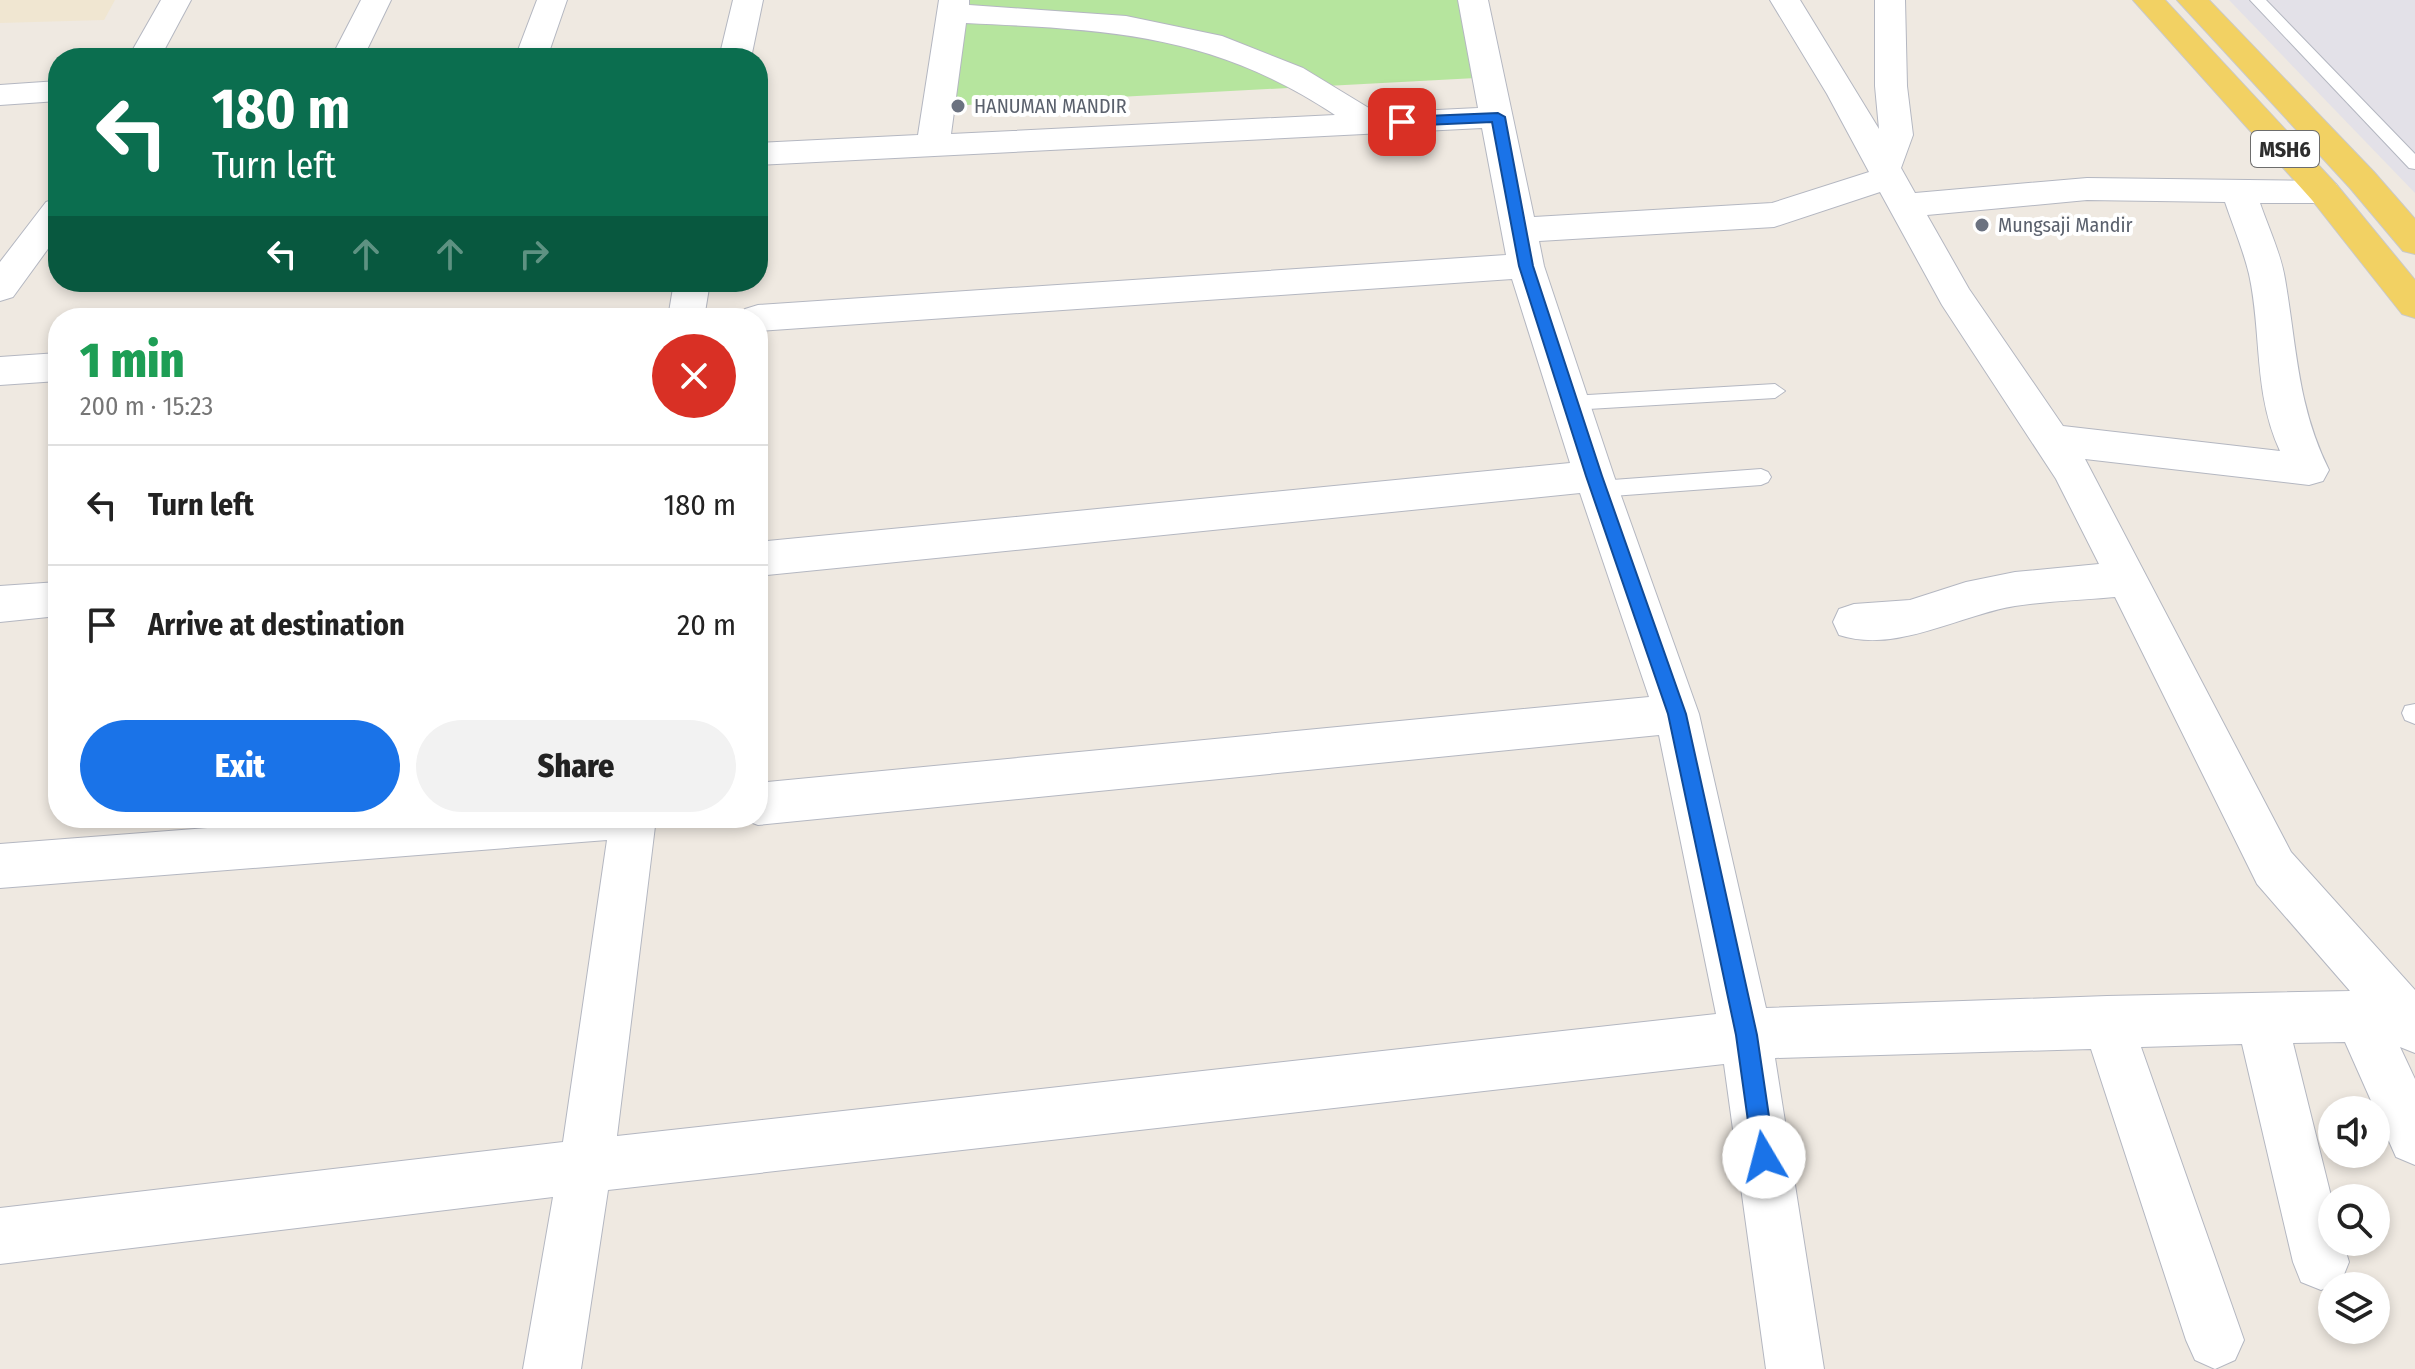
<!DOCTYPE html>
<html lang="en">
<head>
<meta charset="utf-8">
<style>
  body { margin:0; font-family:"Fira Sans Condensed",sans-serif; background:#f2f2f2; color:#222; height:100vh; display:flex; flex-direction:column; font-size:30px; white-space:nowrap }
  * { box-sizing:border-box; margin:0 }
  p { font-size:26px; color:#767676 }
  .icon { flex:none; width:44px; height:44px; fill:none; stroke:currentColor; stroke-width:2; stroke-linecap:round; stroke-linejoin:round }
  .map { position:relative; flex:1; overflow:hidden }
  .panel { position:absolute; left:48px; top:308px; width:720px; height:520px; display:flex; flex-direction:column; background:#fff; border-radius:32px; box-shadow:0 4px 12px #0003 }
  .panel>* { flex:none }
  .guide { position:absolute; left:48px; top:48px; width:720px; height:244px; border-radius:32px; box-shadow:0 4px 12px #0003; background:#0b6e4f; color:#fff; overflow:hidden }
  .fabs { position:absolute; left:2318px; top:1096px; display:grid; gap:16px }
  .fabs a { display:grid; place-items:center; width:72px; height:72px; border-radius:50%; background:#fff; box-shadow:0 4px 12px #0003; font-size:40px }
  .pin { position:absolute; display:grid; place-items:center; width:68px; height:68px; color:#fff; margin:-34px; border-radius:16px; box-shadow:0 4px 12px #0006 }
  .me { position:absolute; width:88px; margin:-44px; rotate:352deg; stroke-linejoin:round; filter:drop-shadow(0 0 6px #0008) }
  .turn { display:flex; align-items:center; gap:28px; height:168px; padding:0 32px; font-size:36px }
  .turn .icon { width:104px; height:104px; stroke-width:2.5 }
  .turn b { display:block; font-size:56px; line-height:68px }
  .lanes { display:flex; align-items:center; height:76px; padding:0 32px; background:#0003; justify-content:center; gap:40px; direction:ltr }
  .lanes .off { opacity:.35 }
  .round { display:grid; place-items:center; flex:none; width:84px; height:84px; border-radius:42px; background:#f2f2f2 }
  .head { display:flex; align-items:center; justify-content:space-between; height:136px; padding:0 32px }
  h1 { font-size:48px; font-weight:800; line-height:60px; color:#1e9e55 }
  .cta { display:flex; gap:16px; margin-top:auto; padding:16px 32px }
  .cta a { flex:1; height:92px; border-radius:48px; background:#1a73e8; color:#fff; font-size:32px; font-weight:800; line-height:92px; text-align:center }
  .cta a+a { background:#f2f2f2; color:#222 }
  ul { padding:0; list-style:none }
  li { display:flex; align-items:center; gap:24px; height:120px; padding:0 32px; border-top:2px solid #e0e0e0 }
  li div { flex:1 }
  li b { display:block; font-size:30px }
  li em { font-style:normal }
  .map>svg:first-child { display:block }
  .industrial { fill:#e3e1e8 }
  .education { fill:#f0e6d1 }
  .green { fill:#b6e59e }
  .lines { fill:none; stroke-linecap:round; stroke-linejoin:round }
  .lane-casing { stroke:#b4b7c1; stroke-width:2 }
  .street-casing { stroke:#b4b7c1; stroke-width:2 }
  .primary-casing { stroke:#c9c9c9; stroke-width:2 }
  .lane { fill:#fff; fill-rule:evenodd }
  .street { fill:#fff; fill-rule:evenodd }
  .primary { fill:#f2d163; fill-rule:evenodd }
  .route { fill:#1a73e8; stroke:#114b97; stroke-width:2 }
  .worship-dot { fill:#6b7280; stroke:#fff; stroke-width:3 }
  .labels { text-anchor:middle; stroke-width:8; stroke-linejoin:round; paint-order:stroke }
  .far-worship-label { font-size:20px; fill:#5b616d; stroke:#fff; text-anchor:start }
  .shield { fill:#fff; stroke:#6d6d6d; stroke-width:2 }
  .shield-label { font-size:22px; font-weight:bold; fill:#2e2e2e }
</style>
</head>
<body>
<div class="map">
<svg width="2415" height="1369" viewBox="0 0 2415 1369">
  <rect width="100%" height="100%" fill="#efe9e1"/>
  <!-- industrial -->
  <path class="industrial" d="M2229,0h186v193z"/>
  <!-- education -->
  <path class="education" d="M0,0h115l-11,20 -104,3z"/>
  <!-- green -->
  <path class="green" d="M947,0h517l12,78 -547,29z"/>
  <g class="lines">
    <defs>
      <path id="lane" d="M2250,0h16l149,154v15l-6,-1z
        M1775,384l10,7 -10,7 -204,12 -10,-7 10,-7z
        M1761,469l7,3 3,5 -3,5 -7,3 -162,12 -7,-2 -3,-6 3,-6 7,-2z
        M2415,704v20l-10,-4 -3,-7 3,-7z"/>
      <path id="street" d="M161,0h30l-31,58h-32z
        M361,0h30l-28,58h-32z
        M537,0h30l-20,58h-32z
        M733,0h30l-12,58h-32z
        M939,0h30v5l157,11 96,20 81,32 74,45 101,-5 -20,-108h30l46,217 238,-14 97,-31 -42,-78 -57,-94h30l79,129 -4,-43v-86h30l2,86 6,49 -12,33 14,25 172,-15 237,3 12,3 5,8 -5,8 -12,3h-64c8,24 21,50 25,76 12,69 12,126 44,191l-6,11 -14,4 -224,-26 206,393 124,138v63l-15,-6 15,32v86l-19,-8 -51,-115 -52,1 39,157v42h11l6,20 -8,20 -20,8 -20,-8 -8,-20 -51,-218 -101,3 103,293 -9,20 -20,9 -20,-9 -9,-20 -95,-291 -316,9 49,311h-58l-42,-305 -1116,126 -27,179h-58l30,-172 -553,67v-56l563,-66 44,-302 -607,48v-44l336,-26h320l-39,318 1099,-122 -57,-279 -901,90 -16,-6 16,-1v-35l891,-86 -69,-204 -822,83v-34l812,-79 -58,-184 -754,52v-13h-18l5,-9 13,-4 748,-50 -24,-127 -724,37v-22l160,-8zM966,23c143,7 245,10 369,92l-384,19zM1880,192l62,113 114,174 43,85 -84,8 -49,10 -56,18 -56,4 -15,5 -6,13 6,13c57,19 120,-20 176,-29 33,-5 67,-6 100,-9l142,287 93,107 -243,5 -341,12 -67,-294 -85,-238 -70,-210 -5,-25 235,-14zM2087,200l138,2c8,24 18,47 24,72 13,58 4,119 31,177l-217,-25 -94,-137 -42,-74z
        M58,81v20l-58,4v-20z
        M58,198v37l-45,62 -13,4v-39l46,-60z
        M674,282h36l-6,36h-36z
        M58,353v28l-58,4v-28z
        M58,582v34l-58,6v-36z"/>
      <path id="primary" d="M2133,0h32l171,184 79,96v38l-13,-4 -90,-114z
        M2177,0h32l165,172 41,47v35l-12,-3 -53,-63z"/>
    </defs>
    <!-- lane casing -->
    <use href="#lane" class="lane-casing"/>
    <!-- street casing -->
    <use href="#street" class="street-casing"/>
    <!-- primary casing -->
    <use href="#primary" class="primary-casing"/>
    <!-- lane -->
    <use href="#lane" class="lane"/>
    <!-- street -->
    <use href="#street" class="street"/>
    <!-- primary -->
    <use href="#primary" class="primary"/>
  </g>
  <!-- route -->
  <path class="route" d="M1498,113l7,4 28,149 69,210 84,238 71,321 18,122 -3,8 -8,3 -8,-3 -3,-8 -17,-122 -68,-321 -82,-238 -67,-210 -27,-144 -90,4 -7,-4 7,-5z"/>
  <!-- markers -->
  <g class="worship-dot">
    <circle cx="958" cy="106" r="8"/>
    <circle cx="1982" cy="225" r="8"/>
  </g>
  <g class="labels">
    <!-- far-worship labels -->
    <g class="far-worship-label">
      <text x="974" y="113">HANUMAN MANDIR</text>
      <text x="1998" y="232">Mungsaji Mandir</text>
    </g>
    <!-- shield labels -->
    <rect class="shield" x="2251" y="131" width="68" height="36" rx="6"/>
    <g class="shield-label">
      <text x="2285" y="157">MSH6</text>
    </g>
  </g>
</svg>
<div class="fabs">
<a><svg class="icon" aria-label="sound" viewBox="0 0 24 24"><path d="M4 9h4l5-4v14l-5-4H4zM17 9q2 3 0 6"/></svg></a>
<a><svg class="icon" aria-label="search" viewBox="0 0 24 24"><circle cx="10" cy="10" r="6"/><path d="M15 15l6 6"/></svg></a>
<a><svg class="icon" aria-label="layers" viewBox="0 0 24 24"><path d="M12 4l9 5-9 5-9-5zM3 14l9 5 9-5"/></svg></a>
</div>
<div class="pin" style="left:1402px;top:122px;background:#d93025"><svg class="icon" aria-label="arrive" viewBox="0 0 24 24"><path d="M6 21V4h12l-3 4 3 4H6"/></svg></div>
<svg class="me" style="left:1764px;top:1157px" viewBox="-20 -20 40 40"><circle r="19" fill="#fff"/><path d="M0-13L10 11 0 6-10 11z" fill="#1a73e8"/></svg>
<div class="guide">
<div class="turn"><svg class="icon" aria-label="left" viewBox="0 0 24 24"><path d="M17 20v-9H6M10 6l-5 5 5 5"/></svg><div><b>180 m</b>Turn left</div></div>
<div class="lanes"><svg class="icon" aria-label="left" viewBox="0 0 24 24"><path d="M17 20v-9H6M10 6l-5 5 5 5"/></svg><svg class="icon off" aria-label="ahead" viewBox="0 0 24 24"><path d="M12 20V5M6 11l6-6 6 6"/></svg><svg class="icon off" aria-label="ahead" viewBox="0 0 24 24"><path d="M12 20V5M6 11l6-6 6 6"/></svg><svg class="icon off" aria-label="right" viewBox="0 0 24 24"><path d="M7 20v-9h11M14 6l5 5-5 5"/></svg></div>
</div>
<section class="panel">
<div class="head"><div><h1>1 min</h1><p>200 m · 15:23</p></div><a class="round" style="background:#d93025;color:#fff"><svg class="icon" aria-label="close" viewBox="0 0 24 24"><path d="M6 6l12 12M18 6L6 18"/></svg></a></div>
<ul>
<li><svg class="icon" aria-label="left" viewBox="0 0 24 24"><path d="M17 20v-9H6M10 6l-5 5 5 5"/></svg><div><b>Turn left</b></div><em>180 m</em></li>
<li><svg class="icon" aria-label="arrive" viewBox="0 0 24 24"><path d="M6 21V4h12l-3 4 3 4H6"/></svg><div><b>Arrive at destination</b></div><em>20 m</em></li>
</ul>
<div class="cta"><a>Exit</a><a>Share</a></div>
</section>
</div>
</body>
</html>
